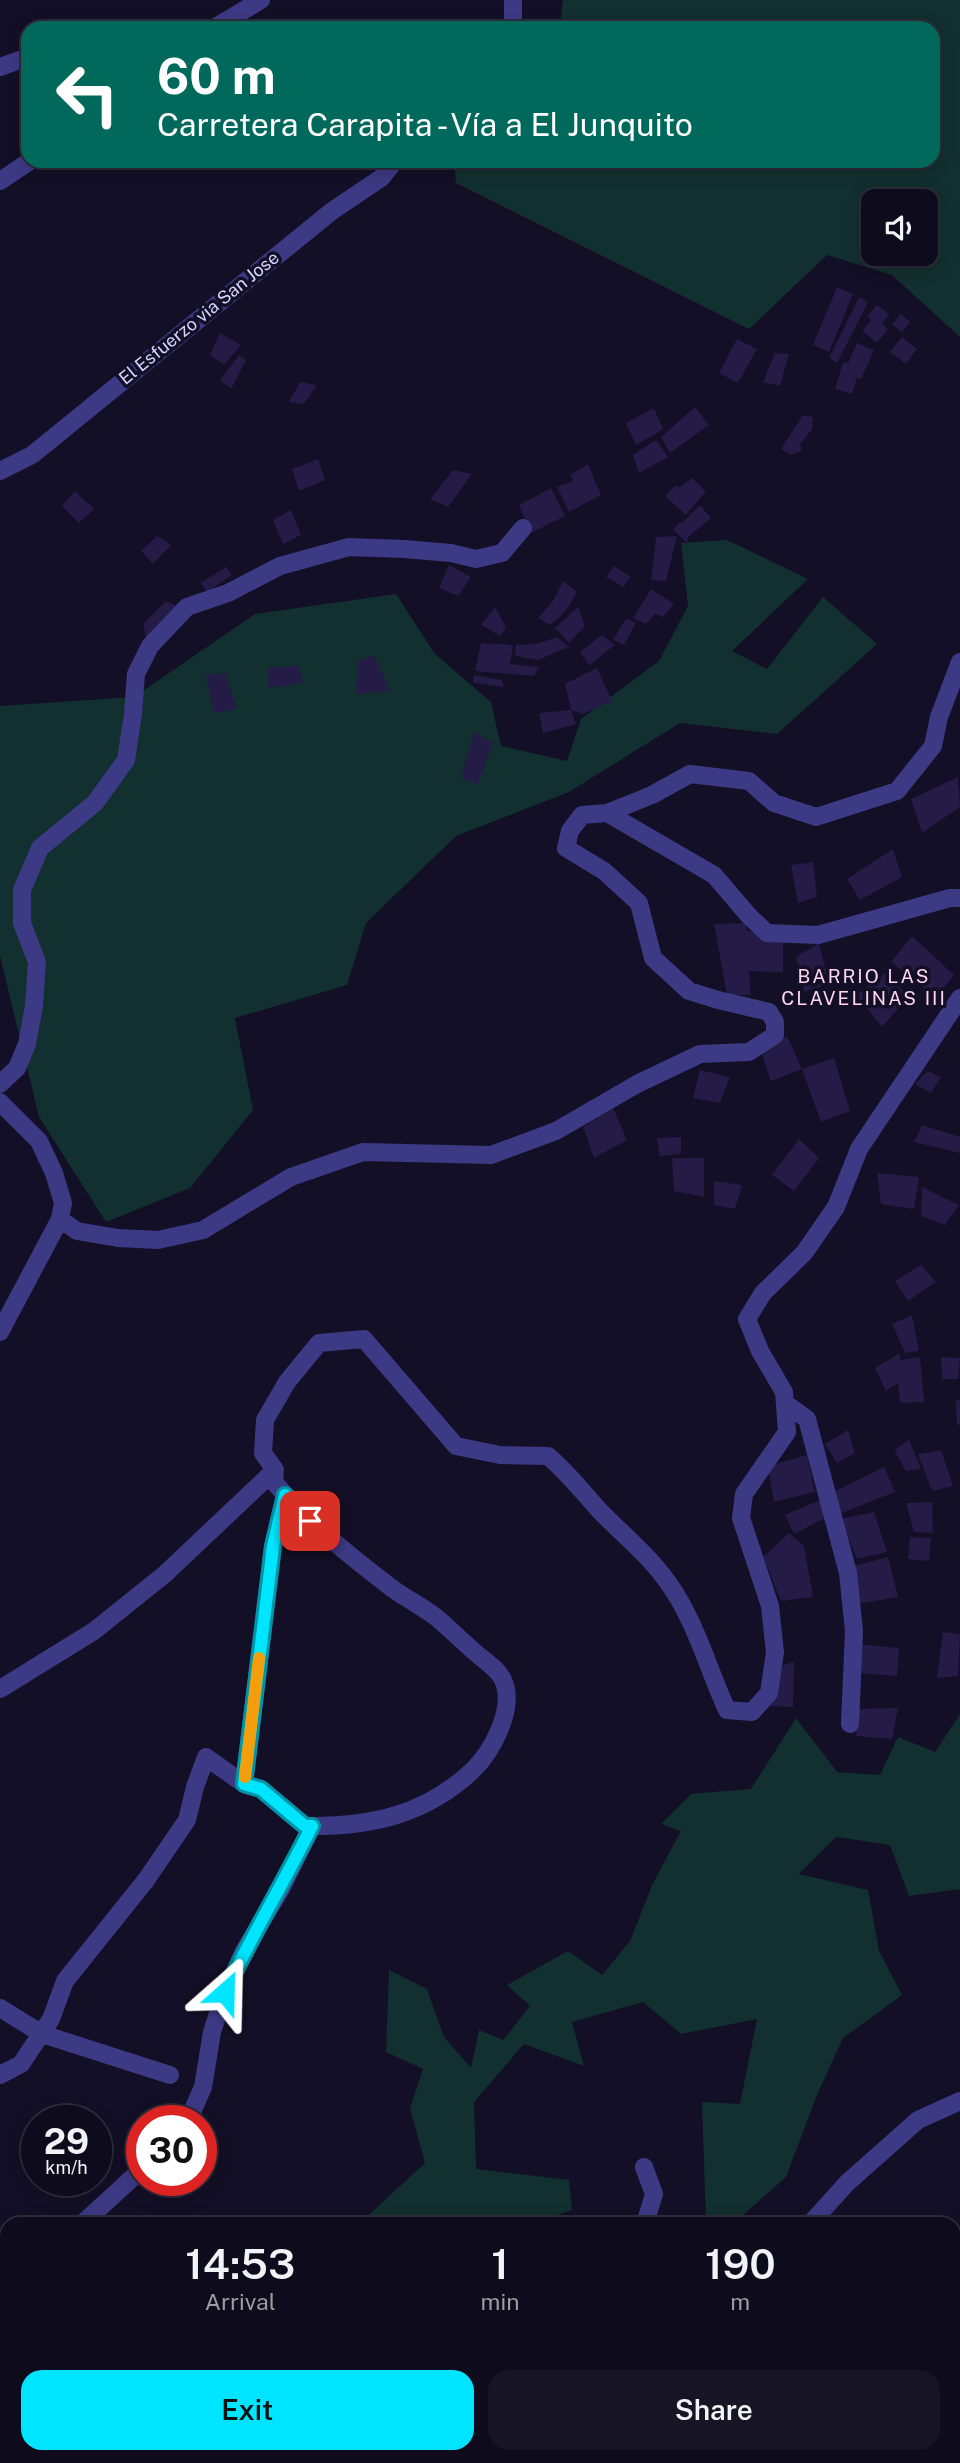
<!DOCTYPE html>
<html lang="en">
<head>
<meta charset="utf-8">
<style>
  body { margin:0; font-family:"Public Sans",sans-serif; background:#171425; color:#f1f3f6; height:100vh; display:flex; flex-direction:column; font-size:26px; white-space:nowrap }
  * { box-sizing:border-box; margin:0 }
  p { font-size:23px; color:#9b9ba3 }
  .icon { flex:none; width:38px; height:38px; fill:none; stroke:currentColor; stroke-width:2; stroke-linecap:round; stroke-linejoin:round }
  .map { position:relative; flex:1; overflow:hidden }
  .side { position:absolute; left:0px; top:2217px; width:961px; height:247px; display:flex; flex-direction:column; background:#0e0b1c; border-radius:21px 21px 0 0; box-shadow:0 4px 18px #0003,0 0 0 2px #2e2b3b }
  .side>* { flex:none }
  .banner { position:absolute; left:21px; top:21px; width:919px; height:147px; border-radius:21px; box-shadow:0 4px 18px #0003,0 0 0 2px #2e2b3b; background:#00695c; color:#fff; overflow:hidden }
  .fabs { position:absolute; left:861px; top:189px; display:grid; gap:14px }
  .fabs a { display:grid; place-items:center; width:77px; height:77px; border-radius:14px; background:#0e0b1c; box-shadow:0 4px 18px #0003,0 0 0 2px #2e2b3b; font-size:35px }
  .speed { position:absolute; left:21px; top:2105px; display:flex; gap:14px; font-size:35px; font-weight:700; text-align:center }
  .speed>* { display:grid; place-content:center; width:91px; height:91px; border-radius:50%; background:#0e0b1c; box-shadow:0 4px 18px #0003,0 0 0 2px #2e2b3b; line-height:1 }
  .speed small { font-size:18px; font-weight:400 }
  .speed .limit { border:10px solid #d22; background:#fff; color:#111 }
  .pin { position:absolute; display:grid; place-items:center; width:60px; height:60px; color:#fff; margin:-30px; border-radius:14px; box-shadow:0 4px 10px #0006 }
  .me { position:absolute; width:77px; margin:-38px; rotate:25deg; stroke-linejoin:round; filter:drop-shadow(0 0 5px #0008) }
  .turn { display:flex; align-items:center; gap:24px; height:147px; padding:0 21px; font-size:32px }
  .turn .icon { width:91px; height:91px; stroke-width:2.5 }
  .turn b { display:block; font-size:49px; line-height:60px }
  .eta { display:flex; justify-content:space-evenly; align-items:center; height:119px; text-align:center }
  .eta b { font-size:42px; font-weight:600; line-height:49px }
  .cta { display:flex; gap:14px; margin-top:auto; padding:14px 21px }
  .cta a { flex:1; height:80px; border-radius:21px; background:#00e5ff; color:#111; font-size:28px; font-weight:600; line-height:80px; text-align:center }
  .cta a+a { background:#171425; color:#f1f3f6 }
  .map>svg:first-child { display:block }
  .green { fill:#12302f; fill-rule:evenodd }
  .building { fill:#241b47 }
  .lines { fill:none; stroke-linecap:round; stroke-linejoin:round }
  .minor { stroke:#3d3a85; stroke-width:18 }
  .route-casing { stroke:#0095a6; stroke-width:18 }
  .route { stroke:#00e5ff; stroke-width:12 }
  .slow { stroke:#f59e0b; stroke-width:12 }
  .labels { text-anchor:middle; stroke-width:7; stroke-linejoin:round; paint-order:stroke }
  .street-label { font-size:18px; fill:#d9d4ff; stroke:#130f26 }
  .neighbourhood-label { font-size:19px; letter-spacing:2px; fill:#ffd6f0; stroke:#130f26 }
</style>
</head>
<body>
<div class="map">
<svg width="960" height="2463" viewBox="0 0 960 2463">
  <rect width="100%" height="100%" fill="#130f26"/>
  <!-- green -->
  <path class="green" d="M563,0h397v337l-68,-62 -65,-20 -78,74 -293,-146 -2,-22h479v-133h-373zM873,201h53v53h-53z
    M727,540l81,39 -76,72 35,18 56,-72 54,47 -100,90 -97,-11 -111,69 -113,44 -90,87 -19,62 -112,33 18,92 -63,78 -84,34 -67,-105 -39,-161v-250l134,-9 121,-83 141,-20 39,60 56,48 10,44 66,15 14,-42 78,-58 29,-55 -7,-63z
    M960,1714v175l-51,7 -19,-51 -54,-8 -37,37 69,16 11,61 23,44 -59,43 -26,57 -31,82 -53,47h-27l-4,-122 38,2 17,-85 -76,15 -38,-32 -71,20 12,44 -60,-22 -50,58 2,67 93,11 3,30 -40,14h-173l66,-61 -15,-55 13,-39 -37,-17 3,-82 38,19 17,48 27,31 8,-38 24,10 27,-34 -23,-21 61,-34 34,24 28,-34 23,-58 28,-52 -20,-7 30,-30 60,-5 45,-71 41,54 43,3 18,-38 37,15z
    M33,2457h57l1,1 -8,5h-55z"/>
  <!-- building -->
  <path class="building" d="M837,287l16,7 -24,58 -16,-7z
    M859,297l9,5 -31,61 -8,-5z
    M877,305l12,9 -7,10 6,5 -11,14 -15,-12 9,-11 -4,-3z
    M901,314l9,8 -8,10 -10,-8z
    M220,333l21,12 -17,20 -14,-10z
    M902,337l15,12 -11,15 -16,-12z
    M737,339l20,10 -19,34 -19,-10z
    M857,343l17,7 -13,29 -4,-2 -5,17 -17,-5 8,-27 5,1z
    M775,353l14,1 -9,32 -17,-4z
    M239,355l7,5 -15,29 -11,-9z
    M300,382l17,3 -13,19 -15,-2z
    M695,407l14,18 -39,28 -9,-16z
    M654,408l9,21 -27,16 -10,-22z
    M803,415l10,2 -1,12 -12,16 2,6 -11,4 -10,-6z
    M656,440l12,17 -29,16 -6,-18z
    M318,459l7,21 -26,11 -7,-22z
    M588,464l13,31 -32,17 -12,-25 16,-6 -3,-6z
    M453,470l19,4 -24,33 -18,-8z
    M692,478l14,13 -20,24 -21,-19 10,-10 6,1z
    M551,488l14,28 -34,17 -12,-28z
    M75,491l19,18 -15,14 -17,-17z
    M700,505l11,13 -23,19 -1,6 -14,-13 5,-7h4z
    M291,510l10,25 -18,9 -10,-24z
    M157,536l14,9 -18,19 -12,-13z
    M677,536l-11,45 -15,-1 5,-43z
    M449,565l22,12 -13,19 -19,-8z
    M614,566l17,11 -8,10 -17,-10z
    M226,567l6,8 -25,17 -6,-9z
    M563,581l14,11 -11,19 -16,14 -12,-7 15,-17z
    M651,589l23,15 -11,13 -8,-3 -9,10 -13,-6z
    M166,601l11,5 -31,33 -3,-15z
    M495,607l11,20 -6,9 -19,-11z
    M578,607l7,19 -16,17 -14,-15z
    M626,618l10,5 -12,22 -11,-5z
    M602,635l13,10 -26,20 -9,-13z
    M557,637l12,10 -31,13 -23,-4 1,-11 20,-1z
    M481,643l32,2 -3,19 29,3 -5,9 -59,-5z
    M374,655l16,36 -34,3 2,-33z
    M299,666l4,17 -35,5v-20z
    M597,668l15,33 -29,13 -12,-4 5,14 -33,9 -4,-20 32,-3 -6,-26z
    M225,673l12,36 -23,4 -8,-38z
    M474,675l28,5 2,7 -31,-4z
    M474,732l19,11 -16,42 -16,-7z
    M958,777l2,30 -38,26 -11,-34z
    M893,849l9,28 -42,23 -13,-21z
    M813,862l4,35 -19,6 -7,-38z
    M746,923l1,8 36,-2v43l-34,-1 2,24h-24l-13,-71z
    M912,936l42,39 -18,22 -45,-35z
    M819,943l10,41 -25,8 -8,-35z
    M885,973l24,23 -27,31 -26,-32z
    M787,1036l15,33 32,-11 16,53 -29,11 -19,-53 -31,12 -9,-26z
    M700,1070l30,7 -10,26 -27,-5z
    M928,1071l13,6 -10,16 -16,-9z
    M613,1108l14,32 -33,18 -11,-31z
    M922,1125l38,12v16l-46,-11z
    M681,1137v17l-21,2 -3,-18z
    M799,1139l20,19 -25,33 -22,-16z
    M672,1158h32v39l-30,-6z
    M877,1173l42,4 -5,32 -33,-5z
    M714,1181l28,4 -7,24 -21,-4z
    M922,1187l37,18 -14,20 -24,-9z
    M921,1265l15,17 -28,19 -13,-20z
    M912,1315l7,36 -14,2 -13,-29z
    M900,1353v7l20,-3 4,45 -24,1 -2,-20 -12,8 -11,-23z
    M941,1357l19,1 -2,21h-16z
    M960,1400v24l-3,1 -1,-24z
    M848,1430l7,23 -18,10 -12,-19z
    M909,1440l12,29 -15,2 -12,-21z
    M941,1450l12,36 -21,5 -14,-37z
    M807,1455l8,37 -41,10 -6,-36z
    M884,1467l11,25 -54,21 -8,-21z
    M825,1498v20l-31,16 -9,-19z
    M932,1502l1,31 -19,-1 -8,-29z
    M874,1512l13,40 -30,7 -16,-40z
    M789,1533l15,13 9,51 -32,4 -18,-44z
    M910,1537l21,1 -2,23 -21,-2z
    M888,1557l10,40 -40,7 -8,-37z
    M943,1632l17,2 -2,42 -21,2z
    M856,1644l43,4 -2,28 -41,-3z
    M794,1662l-1,45 -24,-1 4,-38z
    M898,1708l-6,31 -36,-3 1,-27z"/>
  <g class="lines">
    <!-- minor -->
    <path class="minor" d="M214,28l47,-28
      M513,28v-28
      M0,67l28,-10
      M0,181l30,-20
      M0,471l32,-16 300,-244 49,-33 14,-17
      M607,813l107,62 35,41 18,17 51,2 132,-37h10
      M0,1084l17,-16 10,-24 7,-38 3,-44 -15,-39v-33l18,-42 55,-45 31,-43 7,-46 3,-40 14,-28 37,-39 41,-14 52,-27 69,-19 55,2 47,4 25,6 26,-6 21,-25
      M0,1102l39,39 15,32 9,30 -3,16 -60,113
      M60,1219l17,12 41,7 40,2 45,-10 88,-53 72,-25 128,3 65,-24 81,-47 63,-30 49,-2 26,-17v-13l-6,-10 -51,-12 -29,-9 -36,-33 -14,-55 -35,-32 -38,-23 4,-17 12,-16 25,-2 45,-18 38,-21 59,7 25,22 42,14 81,-26 36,-45 6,-29 21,-55
      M785,1403l22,16 41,154 6,58 -4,93
      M0,1689l94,-58 71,-57 110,-104
      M244,1784l29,-238 12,-51
      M0,2008l42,26 128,41
      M0,2075l21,-11 30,-45 14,-38 81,-101 41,-60 8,-33 11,-30 38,27 17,5 44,37c63,1 119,-10 167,-55 20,-19 44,-63 31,-91 -4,-10 -18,-19 -26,-26 -14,-12 -26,-24 -40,-36 -14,-11 -30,-19 -44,-29 -43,-33 -85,-66 -119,-107l1,-12 -12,-17 2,-33 22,-38 32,-39 45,-4 92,107 44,9 48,1c19,16 34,35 51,54 23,24 51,46 70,74 27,38 39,85 58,126l25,2 17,-19 6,-41 -5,-46 -29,-88 3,-24 43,-62 -3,-40 -24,-41 -13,-32 16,-26 41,-40 32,-46 23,-58 101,-151
      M188,2121l15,-34 9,-55 13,-40 19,-41 37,-62 31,-63
      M644,2167l10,27 -9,30
      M82,2224l60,-55
      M810,2224l37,-41 71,-63 42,-19
      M954,2362l6,-3
      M0,2368l7,-5
      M486,2463l3,-6
      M656,2463l4,-6
      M737,2463l13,-6"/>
  </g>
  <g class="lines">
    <defs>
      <path id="route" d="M225,1992c27,-57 59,-110 87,-166h-7l-44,-37 -17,-5 29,-238 12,-51 25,26"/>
    </defs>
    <!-- route casing -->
    <use href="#route" class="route-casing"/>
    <!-- route -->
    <use href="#route" class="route"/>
    <!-- slow -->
    <path class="slow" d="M245,1777l14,-119"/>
  </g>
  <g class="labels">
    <!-- street labels -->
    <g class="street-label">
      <text transform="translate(199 318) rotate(-39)" y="6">El Esfuerzo via San Jose</text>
    </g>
    <!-- neighbourhood labels -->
    <g class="neighbourhood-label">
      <text x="864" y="983">BARRIO LAS<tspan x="864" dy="22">CLAVELINAS III</tspan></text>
    </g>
  </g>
</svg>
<div class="fabs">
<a><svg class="icon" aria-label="sound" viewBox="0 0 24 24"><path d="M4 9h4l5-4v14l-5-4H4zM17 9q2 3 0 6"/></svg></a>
</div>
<div class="speed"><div>29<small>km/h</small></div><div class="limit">30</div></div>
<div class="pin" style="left:310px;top:1521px;background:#d93025"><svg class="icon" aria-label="arrive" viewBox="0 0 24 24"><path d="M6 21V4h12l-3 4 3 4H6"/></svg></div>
<svg class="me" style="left:225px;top:1992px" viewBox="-20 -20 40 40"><path d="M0-17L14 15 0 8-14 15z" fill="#00e5ff" stroke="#fff" stroke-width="4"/></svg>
<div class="banner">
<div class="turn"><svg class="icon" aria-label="left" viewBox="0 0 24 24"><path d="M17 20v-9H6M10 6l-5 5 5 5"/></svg><div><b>60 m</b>Carretera Carapita - Vía a El Junquito</div></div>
</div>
<section class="side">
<div class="eta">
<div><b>14:53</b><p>Arrival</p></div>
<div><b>1</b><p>min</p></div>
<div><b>190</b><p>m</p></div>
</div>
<div class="cta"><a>Exit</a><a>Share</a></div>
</section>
</div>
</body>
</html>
